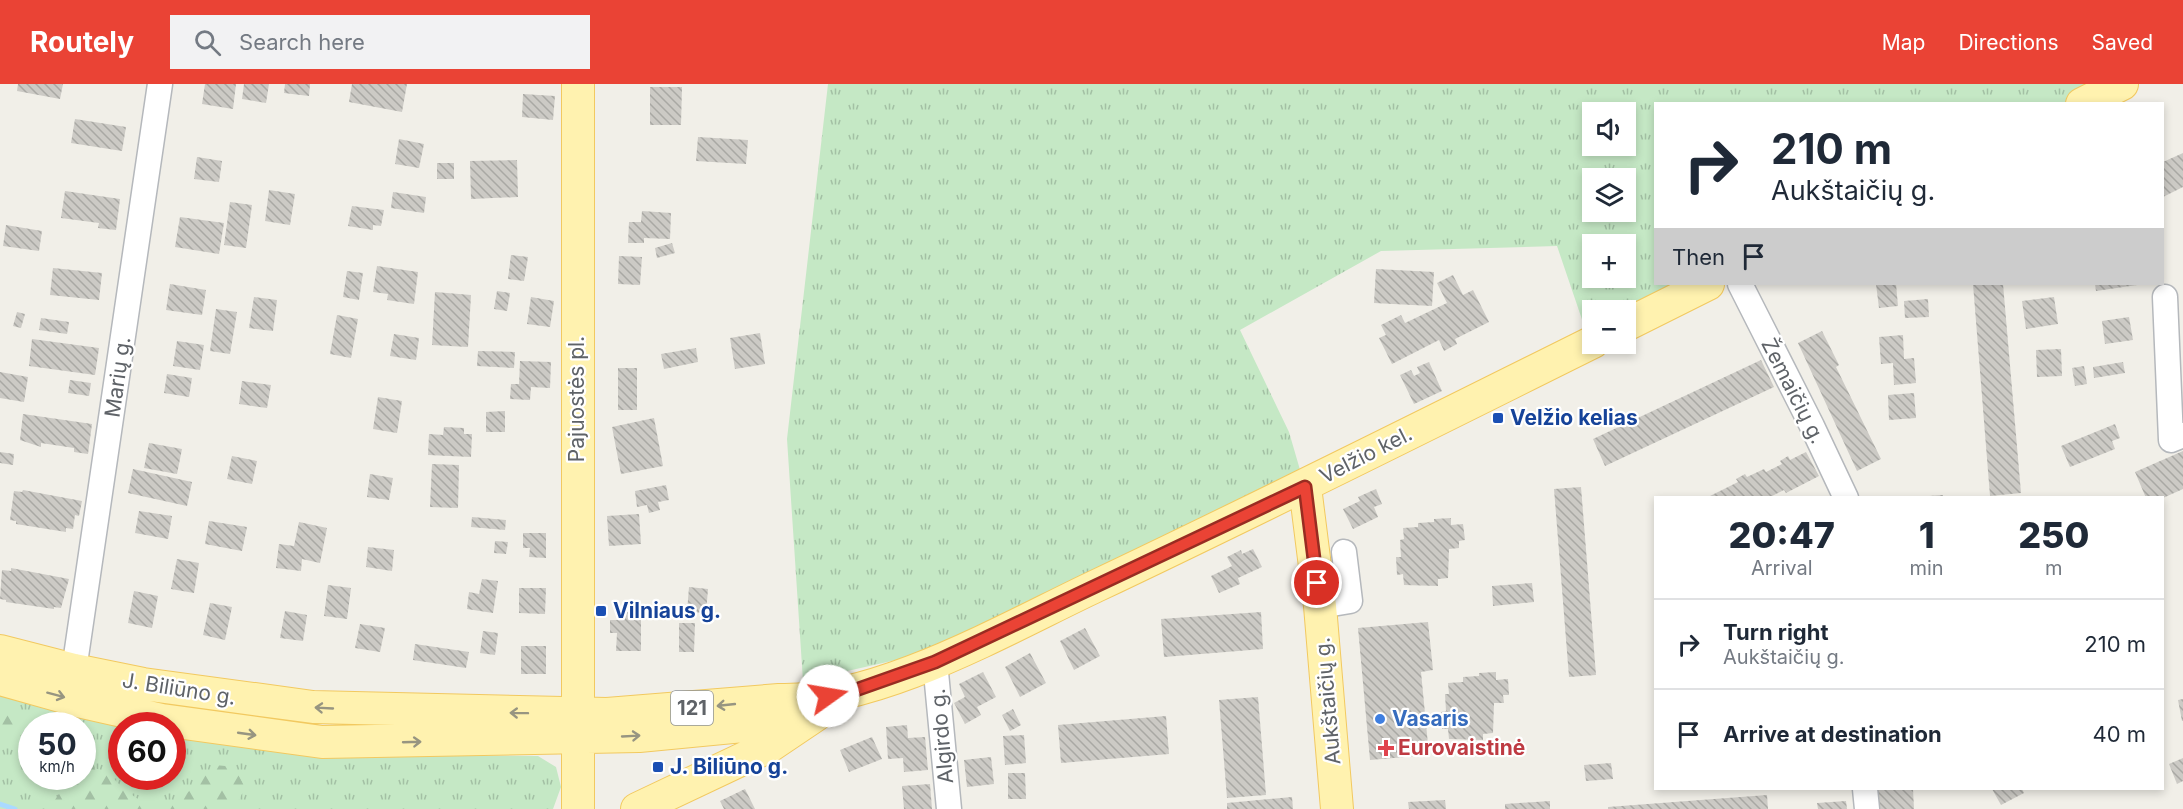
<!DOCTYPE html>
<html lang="en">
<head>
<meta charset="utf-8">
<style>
  body { margin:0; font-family:Inter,sans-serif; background:#f2f2f3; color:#1f2937; height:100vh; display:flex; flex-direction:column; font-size:22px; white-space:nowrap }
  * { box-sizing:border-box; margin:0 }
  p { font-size:20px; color:#747a83 }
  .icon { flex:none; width:33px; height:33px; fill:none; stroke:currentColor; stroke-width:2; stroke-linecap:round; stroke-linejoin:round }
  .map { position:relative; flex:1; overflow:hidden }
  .side { position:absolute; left:1654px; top:412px; width:510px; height:294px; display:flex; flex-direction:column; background:#fff; border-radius:0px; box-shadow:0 3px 9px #0003 }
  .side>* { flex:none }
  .guide { position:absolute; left:1654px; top:18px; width:510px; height:183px; border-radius:0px; box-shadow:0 3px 9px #0003; background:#fff; color:#1f2937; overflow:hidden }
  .controls { position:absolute; left:1582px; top:18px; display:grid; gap:12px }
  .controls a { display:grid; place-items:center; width:54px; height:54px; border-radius:0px; background:#fff; box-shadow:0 3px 9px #0003; font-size:30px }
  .speed { position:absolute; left:18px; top:628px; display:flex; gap:12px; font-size:30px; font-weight:700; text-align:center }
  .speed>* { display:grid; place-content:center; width:78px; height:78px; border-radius:50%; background:#fff; box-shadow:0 3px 9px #0003; line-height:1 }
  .speed small { font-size:15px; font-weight:400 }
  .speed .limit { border:9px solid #d22; background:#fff; color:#111 }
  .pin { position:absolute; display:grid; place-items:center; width:51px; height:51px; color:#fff; margin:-26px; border:3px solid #fff; border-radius:50%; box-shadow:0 2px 6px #0007 }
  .me { position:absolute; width:66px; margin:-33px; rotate:77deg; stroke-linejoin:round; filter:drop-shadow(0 0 4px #0008) }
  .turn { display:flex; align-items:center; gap:21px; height:126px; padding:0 18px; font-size:27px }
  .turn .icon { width:78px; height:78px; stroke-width:2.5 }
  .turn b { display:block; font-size:42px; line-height:51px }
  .then { display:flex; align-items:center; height:57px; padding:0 18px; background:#0003; gap:12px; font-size:22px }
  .eta { display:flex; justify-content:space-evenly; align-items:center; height:102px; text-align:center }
  .eta b { font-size:36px; font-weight:800; line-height:42px }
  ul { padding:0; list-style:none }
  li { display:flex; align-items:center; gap:18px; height:90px; padding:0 18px; border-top:2px solid #e0e1e3 }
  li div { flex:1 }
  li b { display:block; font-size:22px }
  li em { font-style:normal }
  header { display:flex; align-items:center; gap:36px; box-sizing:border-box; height:84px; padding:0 30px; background:#ea4335; color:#fff }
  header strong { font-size:28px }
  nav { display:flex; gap:33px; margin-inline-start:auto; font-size:21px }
  .search { width:420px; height:54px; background:#f2f2f3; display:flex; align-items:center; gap:15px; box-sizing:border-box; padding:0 21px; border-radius:0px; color:#747a83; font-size:22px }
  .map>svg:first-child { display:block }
  .grass { fill:url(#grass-tufts); fill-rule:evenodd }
  .forest { fill:url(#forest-firs) }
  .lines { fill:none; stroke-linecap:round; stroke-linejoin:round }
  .stream { stroke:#aadaff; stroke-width:5 }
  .building { fill:url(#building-back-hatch) }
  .minor-casing { stroke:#b5b8bc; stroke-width:27 }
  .major-casing { stroke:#f2c960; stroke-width:34 }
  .minor { stroke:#fff; stroke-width:24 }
  .major { stroke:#fff2af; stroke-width:32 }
  .oneway { stroke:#979581 }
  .route-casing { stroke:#982c22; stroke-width:15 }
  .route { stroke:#ea4335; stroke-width:10 }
  .transit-dot { fill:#1a4fb4; stroke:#fff; stroke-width:2 }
  .shop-dot { fill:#3f7fe0; stroke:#fff; stroke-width:2 }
  .health-dot { fill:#e0444e; stroke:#fff; stroke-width:2 }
  .labels { text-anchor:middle; stroke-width:4.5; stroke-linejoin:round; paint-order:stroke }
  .shield { fill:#fff; stroke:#8f9295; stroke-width:1.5 }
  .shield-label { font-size:20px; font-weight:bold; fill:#5f6368 }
  .street-label { font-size:21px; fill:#5f6368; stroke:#fff }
  .transit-label { font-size:21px; font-weight:bold; fill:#164399; stroke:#fff; text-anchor:start }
  .shop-label { font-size:21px; font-weight:bold; fill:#366cbe; stroke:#fff; text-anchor:start }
  .health-label { font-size:21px; font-weight:bold; fill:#be3a42; stroke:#fff; text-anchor:start }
</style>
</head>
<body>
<header>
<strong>Routely</strong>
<div class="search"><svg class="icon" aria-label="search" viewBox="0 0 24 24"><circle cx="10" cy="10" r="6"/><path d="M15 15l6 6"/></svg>Search here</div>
<nav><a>Map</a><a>Directions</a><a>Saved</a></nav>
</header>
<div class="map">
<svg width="2183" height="725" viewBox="0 0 2183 725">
  <defs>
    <pattern id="grass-tufts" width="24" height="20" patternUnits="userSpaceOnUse" patternTransform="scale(1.5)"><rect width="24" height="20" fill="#c5e8c5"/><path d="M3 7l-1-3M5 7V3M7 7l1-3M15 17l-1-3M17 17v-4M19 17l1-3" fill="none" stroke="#a3c0a4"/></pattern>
    <pattern id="forest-firs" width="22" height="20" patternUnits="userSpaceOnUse" patternTransform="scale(1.5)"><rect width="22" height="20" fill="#c5e8c5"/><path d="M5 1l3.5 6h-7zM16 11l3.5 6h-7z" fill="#a3c0a4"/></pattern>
    <pattern id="building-back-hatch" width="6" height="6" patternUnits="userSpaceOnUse" patternTransform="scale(1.5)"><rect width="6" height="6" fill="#cccac5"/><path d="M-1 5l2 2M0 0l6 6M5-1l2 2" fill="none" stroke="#a9a8a4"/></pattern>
  </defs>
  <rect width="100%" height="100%" fill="#f1efe8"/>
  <!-- grass -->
  <path class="grass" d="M828,0h1304l-41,20h-435v180h52l-82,26h-33v32l-3,1 -33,-97 -176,5 -141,79 49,102 16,55 -346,154 -63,19 -93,21 -16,-242zM1593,28h33v34h-33zM1593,94h33v34h-33zM1593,160h33v34h-33z
    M0,604l122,38v51h50l1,-45 171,23 194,1 18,11 5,20 -8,22h-553zM32,642h50v51h-50z"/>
  <!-- forest -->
  <path class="forest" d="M0,625l35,7 1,7 -13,12 -23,-3z
    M215,681l20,2 10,21 -11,21h-185l19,-29 14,-3 1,-7 5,-4 19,6 19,19 21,14 34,-6z"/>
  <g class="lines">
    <!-- stream -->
    <path class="stream" d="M0,720l15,5"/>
  </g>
  <!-- building -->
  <path class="building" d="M18,0h45l-3,15 -43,-8z
    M205,0h31l-3,25 -31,-5z
    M244,0h25l-3,19 -24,-4z
    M285,0h25l-1,12 -25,-3z
    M352,0h55l-5,28 -53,-10z
    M650,3h32l-1,38h-31z
    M523,10l32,2 -2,24 -31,-3z
    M75,35l51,8 -4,24 -51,-8z
    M698,53l50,3 -2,24 -50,-3z
    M399,55l25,5 -5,24 -24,-4z
    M2183,69v34l-20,10v-35z
    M197,73l25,4 -3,21 -25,-3z
    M517,76l1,37 -47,2 -1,-38z
    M437,79h17v16h-17z
    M269,106l26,4 -5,31 -25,-4z
    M65,107l55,8 -4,31 -18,-2 1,-5 -38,-5z
    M393,108l33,5 -2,16 -33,-5z
    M230,118l22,3 -6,43 -22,-3z
    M352,122l32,4 -3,16 -8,-1v5l-25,-4z
    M642,127l29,2 -1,26 -26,-1v5h-16l1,-21h12z
    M180,133l44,6 -5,31 -44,-7z
    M6,141l36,6 -3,20 -36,-5z
    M672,159l3,10 -18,5 -2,-10z
    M511,171l17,2 -4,24 -16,-2z
    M619,172l23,1 -2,28 -22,-1z
    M377,182l41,6 -4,32 -27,-4 1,-6 -15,-2z
    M53,184l49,5 -3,27 -49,-5z
    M1376,185l58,3 -2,34 -58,-3z
    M347,187l16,2 -4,27 -16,-3z
    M1453,191l10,20 10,-5 16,32 -34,17 2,5 -13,7 -5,-11 -47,24 -13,-26 7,-3 -5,-10 20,-10 4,8 42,-20 -10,-20z
    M170,200l36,6 -4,25 -36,-5z
    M1876,200h20l2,22 -19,2z
    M1973,200h30l18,209 -31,3z
    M2095,200h42v1l-41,6z
    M497,207l13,2 -3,18 -13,-2z
    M435,208l36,3 -3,52 -36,-2z
    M254,213l23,3 -4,31 -24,-3z
    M531,213l23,4 -4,26 -23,-3z
    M2054,213l4,27 -32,5 -4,-28z
    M1928,215l1,18 -24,1 -1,-17z
    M216,225l21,3 -7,42 -20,-3z
    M17,228l8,2 -4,14 -8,-2z
    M337,231l21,4 -7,39 -21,-4z
    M2129,233l4,23 -28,4 -3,-23z
    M41,234l28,4 -2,12 -28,-4z
    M1822,247l17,34 -3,2 45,92 -24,12 -59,-128z
    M760,249l5,31 -30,5 -5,-31z
    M394,250l25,4 -3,22 -26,-4z
    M1903,251l1,24 10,-1 2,25 -22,2 -1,-22 -12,1 -2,-27z
    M32,255l67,9 -4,27 -66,-9z
    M177,257l27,4 -4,25 -27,-4z
    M696,264l2,14 -34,7 -3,-15z
    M2061,265l1,27 -25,1 -1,-27z
    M478,267l37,1 -1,16 -37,-2z
    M1761,276l13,27 -169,79 -12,-27z
    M520,277l31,1 -1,26 -19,-1 -1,13 -20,-1 1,-15h8z
    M1429,278l13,29 -28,13 -14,-29 11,-5 3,6 6,-3 -3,-6z
    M2123,278l2,11 -31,5 -1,-11z
    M2084,282l3,18 -12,2 -3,-18z
    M618,284h19v42h-19z
    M0,288l28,5 -4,25 -24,-4z
    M167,290l25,4 -3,19 -25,-4z
    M70,296l21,3 -2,13 -21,-3z
    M242,297l29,4 -4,23 -28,-4z
    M1914,309l2,25 -27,2 -1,-25z
    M378,313l24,4 -5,32 -24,-4z
    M505,327v21h-19v-20z
    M23,330l69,10 -4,30 -14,-2v-4l-33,-5v4l-21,-7z
    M654,334l9,48 -42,8 -9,-47z
    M2115,340l5,14 -8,3 3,8 -45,18 -9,-21z
    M444,343l20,1v6h8l-1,23 -43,-2 1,-21 14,1z
    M149,359l33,6 -5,25 -33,-6z
    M2183,367v38l-20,9h-17l-11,-26z
    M0,368l14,2 -1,11 -13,-2z
    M1806,368l13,24 -33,17 -2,-3 -16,8h-62l32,-16 -2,-3 9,-5 2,3 17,-8 2,3 16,-8 -2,-3 8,-5 2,4z
    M232,372l25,5 -5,23 -25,-5z
    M432,380l27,1 -1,43 -28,-1z
    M133,385l59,13 -5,24 -59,-13z
    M370,390l23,4 -4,22 -22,-3z
    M666,401l3,15 -11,2 2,8 -11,3 -2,-8 -10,2 -2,-16z
    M1581,403l15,188 -27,2 -15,-188z
    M1376,405l6,15 -8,3 4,10 -25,12 -10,-20 17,-8 -2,-4z
    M23,406l59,11 -3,15 -4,-1 -2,14 -7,-1v4l-50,-8v-3l-6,-1 4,-29 8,1z
    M1943,411v3h-14v-2z
    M139,427l33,5 -4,23 -33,-6z
    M639,430l2,30 -32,2 -2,-30z
    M472,433l34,3 -1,10 -34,-3z
    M1451,434v7l12,-1 2,16 -6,1v7l-10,1 -1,29 -10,1v7l-34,-1 -1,-11 -6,1 -1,-18h5l-1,-17 4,-1 -1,-11 15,-1v-4l16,-1v-3z
    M209,437l38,6 -5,24 -37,-7z
    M299,438l28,6 -7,35 -18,-4 -1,12 -25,-3 3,-24 15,2z
    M523,449h23v25l-17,-1 1,-9h-7z
    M495,457l13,1 -2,12 -12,-1z
    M368,463l26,3 -2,21 -26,-4z
    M1253,465l9,18 -24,11 2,6 -21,9 -8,-17 21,-10 -5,-9 14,-7 1,4z
    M177,475l22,4 -5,30 -23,-4z
    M11,484l58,11 -8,29 -7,-1v2l-48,-7v-2l-6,-1 2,-29 9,1z
    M482,495l16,2 -5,32 -26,-4 2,-17 10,2z
    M1532,499l2,19 -41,4 -1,-20z
    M328,501l23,3 -4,31 -23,-3z
    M689,503l19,2 -2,24 -19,-1z
    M519,504h27l-1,26 -26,-1z
    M134,507l24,5 -6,32 -24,-5z
    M210,519l22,4 -7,33 -22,-5z
    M285,527l22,4 -4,26 -23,-3z
    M617,528h24v39h-25l1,-18h-7v-13h7z
    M1261,528l2,37 -99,8 -3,-38z
    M1428,538l5,48 -12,2 8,83 -59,5 -12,-132z
    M679,539h16l-1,29h-15z
    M360,540l25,4 -5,24 -25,-4z
    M1085,544l15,28 -26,14 -14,-29z
    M483,547l15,2 -3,22 -15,-2z
    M415,560l54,8 -3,16 -53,-8z
    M521,562h25v28h-25z
    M1030,569l16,30 -26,14 -15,-30z
    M983,588l13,25 -19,10 4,8 -16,9 -11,-21 11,-6 -6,-13z
    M1496,588v8l12,-1 1,16h-6l1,8h-10l-1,30 -10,1v6l-34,-1 -1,-10h-6l-1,-17 5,-1 -1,-17h4l-1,-11 15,-1v-5l16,-1v-3z
    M1258,613l8,98 -39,3 -8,-98z
    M2183,615v22h-1l-4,-21z
    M1013,625l8,16 -11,6 -8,-16z
    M1166,632l3,38 -108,9 -3,-38z
    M907,641l1,13 17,-1 3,33 -24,2 -1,-14 -15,1 -2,-32z
    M1024,651l2,28 -21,2 -2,-29z
    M872,653l10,22 -33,13 -9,-22z
    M991,673l3,27 -27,3 -3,-27z
    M2183,674v23l-6,3 -8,-20z
    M1611,679l2,16 -27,2 -2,-16z
    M1008,689h17l1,26h-18z
    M930,700l2,25h-28l-2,-23z
    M745,705l10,20h-31l-4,-8z
    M1875,705h38l1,20h-37z
    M1992,705h30l2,4 -23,12z
    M1767,711l1,14h-160v-2z
    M1292,713l1,12h-66v-6z
    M1445,716l1,9h-37l-1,-7z
    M1550,717v8h-45v-5z
    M1846,717l1,8h-29l-1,-6z"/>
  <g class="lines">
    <defs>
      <path id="minor" d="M1740,200l72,142 34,72
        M2165,213l6,143 12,-5
        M1320,522l30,-5 -6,-49
        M935,578l14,147
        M74,586l86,-586
        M1865,705l2,20"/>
      <path id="major" d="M578,0v725
        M2082,20l40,-20
        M1626,241l82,-41
        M1305,403l15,119 17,203
        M0,567l74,19 69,14 170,23 294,7 172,-14c99,3 228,-72 317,-114 167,-79 332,-162 497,-244
        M0,595l82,23 80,18 160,22 317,-6 104,-10 44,-14
        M637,725l133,-63 46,-31"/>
    </defs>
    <!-- minor casing -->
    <use href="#minor" class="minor-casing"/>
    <!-- major casing -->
    <use href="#major" class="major-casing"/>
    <!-- minor -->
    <use href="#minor" class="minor"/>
    <!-- major -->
    <use href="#major" class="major"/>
  </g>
  <!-- one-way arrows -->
  <defs><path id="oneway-shaft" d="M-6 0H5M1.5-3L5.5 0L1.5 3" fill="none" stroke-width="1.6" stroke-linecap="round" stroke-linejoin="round" transform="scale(1.5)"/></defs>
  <g class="oneway">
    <use href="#oneway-shaft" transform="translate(56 611) rotate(15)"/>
    <use href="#oneway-shaft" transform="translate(726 621) rotate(174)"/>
    <use href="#oneway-shaft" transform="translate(324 624) rotate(-177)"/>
    <use href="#oneway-shaft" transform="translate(519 629) rotate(-179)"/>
    <use href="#oneway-shaft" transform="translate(247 650) rotate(8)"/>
    <use href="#oneway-shaft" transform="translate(631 652) rotate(-3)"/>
    <use href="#oneway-shaft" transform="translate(412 658) rotate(-2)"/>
  </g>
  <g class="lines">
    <defs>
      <path id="route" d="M828,612l22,-4 85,-30 370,-175 12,96"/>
    </defs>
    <!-- route casing -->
    <use href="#route" class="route-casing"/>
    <!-- route -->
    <use href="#route" class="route"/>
  </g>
  <!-- markers -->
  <g class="transit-dot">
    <rect x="1492" y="328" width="12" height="12" rx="3"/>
    <rect x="595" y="521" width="12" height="12" rx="3"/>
    <rect x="652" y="677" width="12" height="12" rx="3"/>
  </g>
  <circle class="shop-dot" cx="1380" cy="635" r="6"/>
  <path class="health-dot" d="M1383 655h6v6h6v6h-6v6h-6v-6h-6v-6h6z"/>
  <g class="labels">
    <!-- shield labels -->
    <rect class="shield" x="671" y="607" width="42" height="34" rx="4.5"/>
    <g class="shield-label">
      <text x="692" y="631">121</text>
    </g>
    <!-- street labels -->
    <g class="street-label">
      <text transform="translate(118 293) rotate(-82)" y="7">Marių g.</text>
      <text transform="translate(1793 307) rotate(63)" y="7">Žemaičių g.</text>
      <text transform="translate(577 315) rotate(-90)" y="7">Pajuostės pl.</text>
      <text transform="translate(1366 371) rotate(-27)" y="7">Velžio kel.</text>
      <text transform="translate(179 605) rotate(9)" y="7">J. Biliūno g.</text>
      <text transform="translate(1328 617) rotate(-95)" y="7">Aukštaičių g.</text>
      <text transform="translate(942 652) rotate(-95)" y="7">Algirdo g.</text>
    </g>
    <!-- transit labels -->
    <g class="transit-label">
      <text x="1510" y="341">Velžio kelias</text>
      <text x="613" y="534">Vilniaus g.</text>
      <text x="670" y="690">J. Biliūno g.</text>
    </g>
    <!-- shop labels -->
    <g class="shop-label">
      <text x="1392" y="642">Vasaris</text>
    </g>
    <!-- health labels -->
    <g class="health-label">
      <text x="1398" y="671">Eurovaistinė</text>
    </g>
  </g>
</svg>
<div class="controls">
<a><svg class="icon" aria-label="sound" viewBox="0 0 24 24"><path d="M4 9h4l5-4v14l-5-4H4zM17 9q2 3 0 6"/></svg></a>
<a><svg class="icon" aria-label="layers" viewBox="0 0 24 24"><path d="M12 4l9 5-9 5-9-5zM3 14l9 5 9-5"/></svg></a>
<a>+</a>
<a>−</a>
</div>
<div class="speed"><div>50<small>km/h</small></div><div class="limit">60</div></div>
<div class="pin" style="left:1317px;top:499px;background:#d93025"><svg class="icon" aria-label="arrive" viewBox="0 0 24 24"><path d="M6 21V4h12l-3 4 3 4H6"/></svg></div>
<svg class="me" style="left:828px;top:612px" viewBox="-20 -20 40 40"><circle r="19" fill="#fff"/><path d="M0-13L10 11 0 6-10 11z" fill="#ea4335"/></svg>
<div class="guide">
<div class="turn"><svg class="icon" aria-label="right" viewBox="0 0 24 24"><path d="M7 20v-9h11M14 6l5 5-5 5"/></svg><div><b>210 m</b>Aukštaičių g.</div></div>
<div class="then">Then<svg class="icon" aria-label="arrive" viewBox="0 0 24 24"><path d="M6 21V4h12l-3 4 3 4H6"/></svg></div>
</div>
<section class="side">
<div class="eta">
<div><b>20:47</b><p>Arrival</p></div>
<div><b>1</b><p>min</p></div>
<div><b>250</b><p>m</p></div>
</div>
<ul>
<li><svg class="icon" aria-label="right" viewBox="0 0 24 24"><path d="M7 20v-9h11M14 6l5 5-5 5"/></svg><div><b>Turn right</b><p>Aukštaičių g.</p></div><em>210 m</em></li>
<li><svg class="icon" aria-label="arrive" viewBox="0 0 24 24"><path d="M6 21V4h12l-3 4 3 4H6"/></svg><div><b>Arrive at destination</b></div><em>40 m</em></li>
</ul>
</section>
</div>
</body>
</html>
